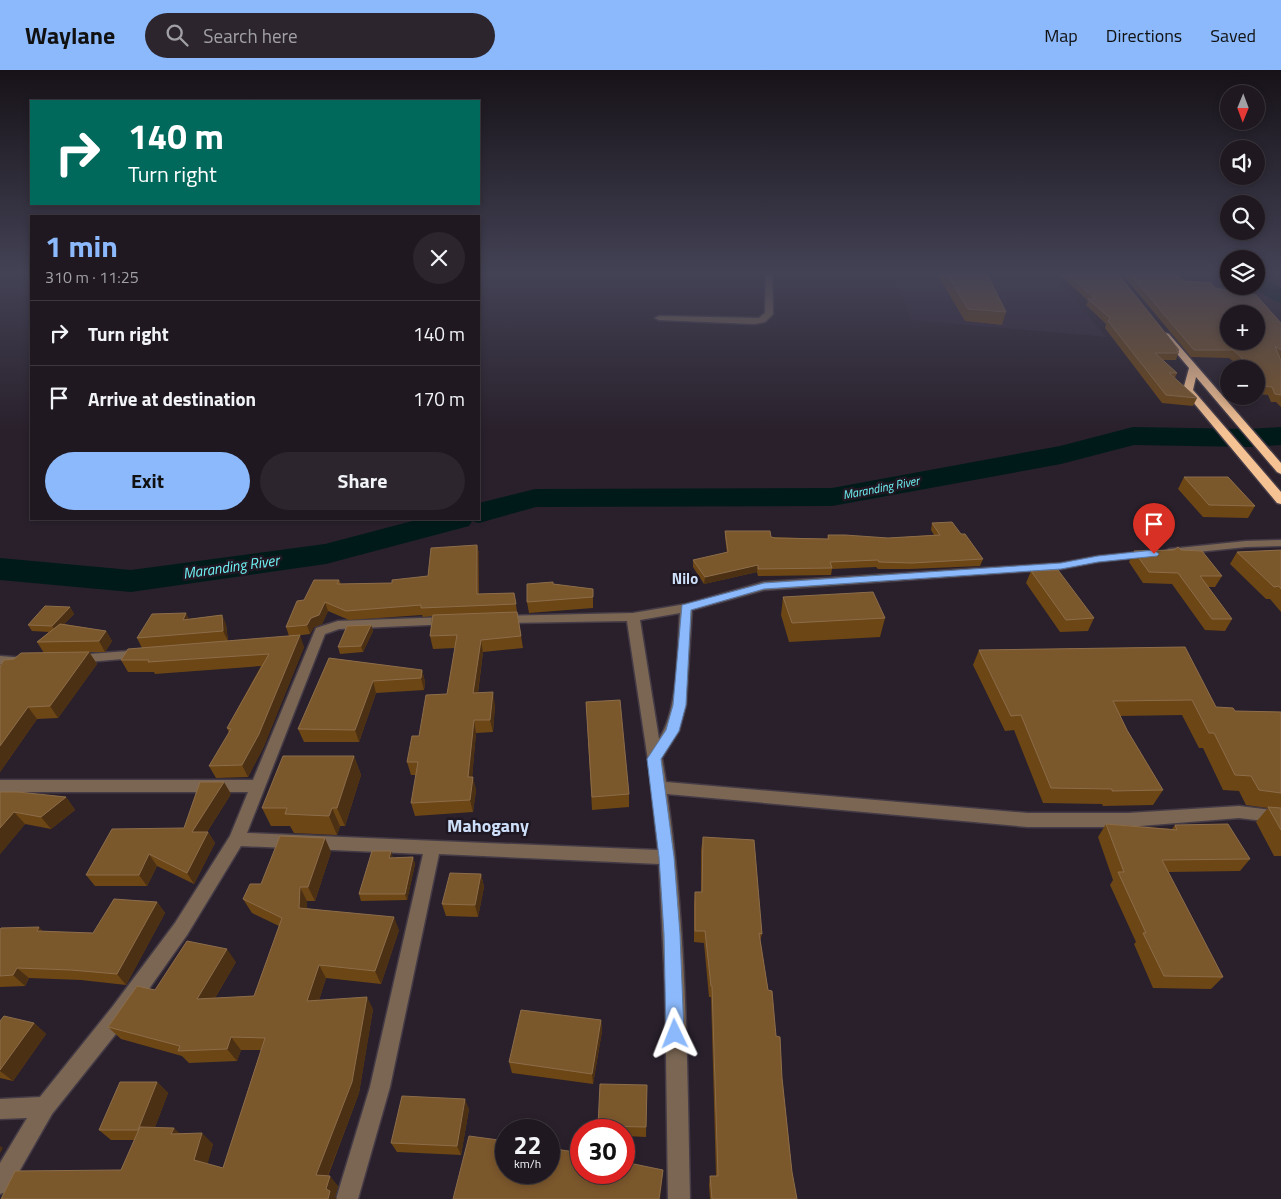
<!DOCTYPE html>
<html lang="en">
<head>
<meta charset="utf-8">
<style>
  body { margin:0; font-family:"Titillium Web",sans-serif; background:#2c252d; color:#f1f3f6; height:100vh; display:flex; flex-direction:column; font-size:19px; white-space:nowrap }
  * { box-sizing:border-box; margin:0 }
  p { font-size:16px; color:#a1a0a5 }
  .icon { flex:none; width:28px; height:28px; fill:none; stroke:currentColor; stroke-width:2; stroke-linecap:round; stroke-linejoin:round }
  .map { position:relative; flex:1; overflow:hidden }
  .side { position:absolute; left:30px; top:145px; width:450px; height:305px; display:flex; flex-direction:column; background:#1f1820; border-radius:0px; box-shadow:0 2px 8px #0003,0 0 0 1px #3c373e }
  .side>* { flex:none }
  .banner { position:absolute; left:30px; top:30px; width:450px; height:105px; border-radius:0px; box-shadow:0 2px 8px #0003,0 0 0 1px #3c373e; background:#00695c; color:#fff; overflow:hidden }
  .needle { width:32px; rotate:181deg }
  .fabs { position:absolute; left:1220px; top:15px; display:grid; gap:10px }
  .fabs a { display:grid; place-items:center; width:45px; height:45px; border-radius:50%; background:#1f1820; box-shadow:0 2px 8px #0003,0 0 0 1px #3c373e; font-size:25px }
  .speed { position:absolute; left:495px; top:1049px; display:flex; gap:10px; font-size:25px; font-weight:700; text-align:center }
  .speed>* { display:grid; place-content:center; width:65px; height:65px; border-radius:50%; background:#1f1820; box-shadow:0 2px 8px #0003,0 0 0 1px #3c373e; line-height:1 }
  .speed small { font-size:12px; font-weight:400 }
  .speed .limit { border:8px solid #d22; background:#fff; color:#111 }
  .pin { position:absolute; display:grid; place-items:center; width:42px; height:42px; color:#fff; margin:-51px -21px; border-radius:50% 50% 50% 0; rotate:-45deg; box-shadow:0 0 5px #0007 }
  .pin .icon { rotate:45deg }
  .me { position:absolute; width:55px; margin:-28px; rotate:358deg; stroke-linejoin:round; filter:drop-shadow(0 0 4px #0008) }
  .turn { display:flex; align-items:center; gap:18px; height:105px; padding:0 15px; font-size:22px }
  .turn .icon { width:65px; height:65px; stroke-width:2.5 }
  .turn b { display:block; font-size:35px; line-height:42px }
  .round { display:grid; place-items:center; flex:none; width:52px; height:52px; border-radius:26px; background:#2c252d }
  .summary { display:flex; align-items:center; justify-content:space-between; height:85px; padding:0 15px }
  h1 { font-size:30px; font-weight:700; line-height:38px; color:#8bb9fc }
  .button { display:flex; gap:10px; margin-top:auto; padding:10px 15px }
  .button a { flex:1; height:58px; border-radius:30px; background:#8bb9fc; color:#111; font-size:20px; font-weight:700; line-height:58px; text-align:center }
  .button a+a { background:#2c252d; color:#f1f3f6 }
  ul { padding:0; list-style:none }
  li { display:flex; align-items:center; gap:15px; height:65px; padding:0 15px; border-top:1px solid #3c373e }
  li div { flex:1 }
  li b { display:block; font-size:19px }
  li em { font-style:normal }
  header { display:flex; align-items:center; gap:30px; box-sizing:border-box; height:70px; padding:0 25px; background:#8bb9fc; color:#111 }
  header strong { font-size:24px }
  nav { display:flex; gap:28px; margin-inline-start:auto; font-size:18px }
  .search { width:350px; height:45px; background:#2c252d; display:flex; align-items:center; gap:12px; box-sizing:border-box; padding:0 18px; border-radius:28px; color:#a1a0a5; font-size:19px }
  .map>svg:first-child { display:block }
  .built { fill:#322536 }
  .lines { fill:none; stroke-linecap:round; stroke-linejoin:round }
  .river { fill:#001a1a; fill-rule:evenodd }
  .minor-casing { stroke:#443b46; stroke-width:3 }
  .highway-casing { stroke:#443b46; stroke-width:3 }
  .minor { fill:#7a6653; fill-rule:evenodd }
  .highway { fill:#f5c293; fill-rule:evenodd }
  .wall { fill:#6d4615 }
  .shaded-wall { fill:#4c3014 }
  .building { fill:#7b572c; stroke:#8c6d4a; fill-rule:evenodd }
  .route { fill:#8bb9fc; stroke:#5a78a4 }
  .labels { text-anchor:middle; stroke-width:5; stroke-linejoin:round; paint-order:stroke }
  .far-water-label { font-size:12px; font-style:italic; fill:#6ff2f4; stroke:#1f1721 }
  .water-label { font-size:15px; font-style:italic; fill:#6ff2f4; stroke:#1f1721 }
  .neighbourhood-label { font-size:15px; font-weight:bold; fill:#cee0f9; stroke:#1f1721 }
  .near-neighbourhood-label { font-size:18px; font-weight:bold; fill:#cee0f9; stroke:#1f1721 }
</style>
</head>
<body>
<header>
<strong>Waylane</strong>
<div class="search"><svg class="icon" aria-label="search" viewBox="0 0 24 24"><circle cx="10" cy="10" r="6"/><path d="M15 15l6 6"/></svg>Search here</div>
<nav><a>Map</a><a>Directions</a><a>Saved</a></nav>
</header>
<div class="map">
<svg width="1281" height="1129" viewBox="0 0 1281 1129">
  <rect width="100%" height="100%" fill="#29202b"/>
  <!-- built -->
  <path class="built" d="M892,204l162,1 52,62 -194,-17z"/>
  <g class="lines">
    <!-- river -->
    <path class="river" d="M1256,204l7,2 18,12v15l-7,-2 -22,-15h4z
      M1133,357l116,2 32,-2v18l-32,2 -115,-2 -73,19 -229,42 -296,1 -57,16 -7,-2 -3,5 -143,38 -195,28 -131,-12v-22l131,12 194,-26 95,-25h59v-16l56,-14 297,-1 228,-42z"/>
    <defs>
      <path id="minor" d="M766,204h6l1,40 -8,8 -11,2 -95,-4 -4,-2 4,-2 100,2 6,-5z
        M1281,470v6l-35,1 -77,8 -6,-3 6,-3 77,-8z
        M1149,481l4,1 2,2 -2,2 -55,6 -37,7 -297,21 -72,20 -6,95 -7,26 -17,27 4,24 362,31h100l111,-7 42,5v12l-42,-5 -111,9h-100l-361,-33c20,134 20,270 23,405h-22l-3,-214 -6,-121 -220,-10 -49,233 -32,112h-22l34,-112 53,-233 -182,-8 -54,89 -60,85 -75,94 -44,77 -8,3v-31l27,-45 -27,1v-20l40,-2 73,-91 62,-83 55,-87 18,-44h-248v-12h253l63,-152 22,-7 109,-4 4,1 2,3 -2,3 -112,5 -14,5 -78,199 411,17 -9,-83 -22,-146 -125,2 -4,-1 -2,-3 2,-3 135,-3 53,-9 78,-22 297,-19 37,-7zM680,543c-3,36 -1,96 -21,126l-19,-119z
        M141,580l5,1 1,3 -1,3 -70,6 -5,-1 -1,-3 1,-3 5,-1z
        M0,586l26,2 1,3 -1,3h-26z"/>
      <path id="highway" d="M1166,263l3,1 112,129v11l-4,-2 -81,-95 -3,13 88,102v12l-4,-1 -94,-113 6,-22 -27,-32z"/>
    </defs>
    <!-- minor casing -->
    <use href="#minor" class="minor-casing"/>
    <!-- highway casing -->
    <use href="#highway" class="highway-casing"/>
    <!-- minor -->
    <use href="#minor" class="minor"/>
    <!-- highway -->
    <use href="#highway" class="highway"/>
  </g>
  <!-- wall -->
  <path class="wall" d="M937,204h50l19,38 -4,13 -37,-4z
    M1059,204h59l61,76 -3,10h-13l14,13 -2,5 22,20 -4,8 -31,-3 -57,-75 1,-4 -20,-19 2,-4z
    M1122,204h54l8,7 31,7 66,35v36l-1,-1 1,3v46l-5,-5h-5l-3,-7 -11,-1 -1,-2v-23h-16l-3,-5 -8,-6 -38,-1z
    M1184,407l71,29 -7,12 -45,-1 -25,-28z
    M932,453l29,11 22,25 -3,7 -70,3h-32l-2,-2 -44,2 -1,6 -73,1 -1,-4 -53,12 -11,-17v-7l34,-7 -2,-16v-6l46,6 56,2 1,-4 60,3 46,-3 -3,-5z
    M477,475l2,9v40l35,-1 9,55 -40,4 -5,41 17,12 -2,27 -17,1 -4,44 4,13 -3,22 -58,4 -4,-13 5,-28h-5l-4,-13 12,-26 28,-42 8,-46 -22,1 -3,-13 2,-20 -9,1 -1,-2 -73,5 -21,-9 -6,13 -8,3 -4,7 -16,2 10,11 -40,99 -16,31 -32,1 -7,-12 20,-33 -2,-5 34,-62 -106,8 -1,-2h-26l-7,-12 21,-12 -5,-10 52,-19 33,-4 4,10 2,16 61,-5 -3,-9 18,-27 35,-20 2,4 51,-1 36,-7z
    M1181,480l41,26 -7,11h-7l24,32 -7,12 -20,-1 -33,-46 -29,-1 -14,-21 5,-11z
    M1281,480v62l-11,-13h-4l-36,-35 7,-12z
    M1031,501l63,47 -6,13 -28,1 -34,-49z
    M553,514l40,5v19l-64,5 -2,-11z
    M783,527l102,21 -5,19 -91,5 -8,-27z
    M70,537l4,7 -10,10 42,7 6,10 -7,11h-16l8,12 -39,54 -21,1 -37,53v-106l14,-7 30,-6 -7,-11 12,-10 -17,-1 -4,-6z
    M371,555l2,6 -10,21 -23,2 -2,-7z
    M1185,577l31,60 19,4 46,1v144h-7l-18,-34 12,-14 -22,-3 -7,-14 -16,-1 -20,-42h-4l-17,-33 -62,1 7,14 36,60 -10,15 -50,1 -1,-2 -59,-1 -29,-73 -9,1 -32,-66 6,-15z
    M329,588l93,12 3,12 -1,8 -48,3 -17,49h-55l-6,-13z
    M586,632l43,92v13l-37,3z
    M354,686l7,19 -16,51h-5l-3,9 -43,-2 -4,-7h-19l-9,-18z
    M0,722l66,5 9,13 -24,19 -26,-5 -25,30z
    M231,724l-24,38h1l7,11 -21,41 -37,-18 -10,20h-52l-9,-11 98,-47z
    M1106,754l66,5 3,-4 75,34 -10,12 -72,1 55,105 -12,12 -58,-1 -19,-44 2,-2 -26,-57 3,-5 -15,-43z
    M703,767l59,97 -2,7 16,95 6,42 10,94 5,27h-87l-1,-14 1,-9h6l-5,-179h-2l-5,-54 -10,-1v-38l1,-12h6v-42z
    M331,782l-16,49h-8v7l92,22 -18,54 -55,-6 -7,22 54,9 -14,84 -31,83 10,10 -3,11 -214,-27 14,-30h-24l-12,-10 58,-48 11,11 -13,34 25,6 33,11 -6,20 16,4 38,-118h-20l-4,11 -48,2 -7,-7 -61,-17 -13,-12 47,-37 81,-28 -21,36 39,-2 25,-70 -27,-13 -9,-14 18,-15z
    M413,787l2,7 -8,36 -46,1 -2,-7 34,-36z
    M481,804l3,13 -6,30 -32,-1 -4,-12z
    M157,832l8,11 -39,72 -45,-5 -52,-2 -4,8 -25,1v-57l93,3z
    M601,950l1,11 -9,53 -81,-11 -3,-11z
    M0,951l34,2 12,11 -33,47 -13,-3z
    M647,1015l-1,52 -22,-1v-6h-26v-4z
    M469,1039l-8,46 -64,-3 -6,-9z"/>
  <!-- shaded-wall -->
  <path class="shaded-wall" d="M477,475l2,9 -1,49 -1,-9z
    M758,495l-1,7 -53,12 1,-7z
    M325,532l3,9 -6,13 -8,3 -4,7 -3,-9 4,-7z
    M70,537l4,7 -18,18 -4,-6z
    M186,543l5,10 -8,-3z
    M222,545l4,10 2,16 -5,-10z
    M371,555l2,6 -10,21 -2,-6z
    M106,561l6,10 -7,11 -6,-11z
    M300,565l4,12 -40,99 -16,31 -6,-12z
    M481,570l2,12 -7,54 -3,-13z
    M89,582l8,12 -39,54 -8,-12z
    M422,600l3,12 -1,8 -3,-12z
    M373,611l3,12 -17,49 -4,-12z
    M493,622l2,13 -2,27 -3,-12z
    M28,637l9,12 -37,53v-26z
    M474,650l2,13 -5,57 -3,-13z
    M354,686l7,19 -16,51 -8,-18z
    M473,707l3,13 -3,22 -3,-12z
    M224,712l7,12 -32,50 -7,-12z
    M66,727l9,13 -24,19 -10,-12z
    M332,738l8,18 -3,9 -8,-19z
    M14,742l11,12 -25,30v-26z
    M208,762l7,11 -21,41 -7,-11z
    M325,768l6,14 -16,49 -7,-14z
    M391,781l2,6 -4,1z
    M149,784l8,12 -10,20 -8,-11z
    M413,787l2,7 -8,36 -2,-6z
    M481,804l3,13 -6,30 -3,-12z
    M300,817l7,14v20l-8,-13z
    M157,832l8,11 -39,72 -9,-11z
    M394,847l5,13 -18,54 -6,-13z
    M39,857l11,11 -13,-7z
    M227,879l9,13 -29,49 -10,-12z
    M319,895l7,13 -11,35 -8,-12z
    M17,898l12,10 -4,8 -12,-11z
    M367,927l6,12 -14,84 -35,92 -8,-10z
    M601,950l1,11 -9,53 -1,-10z
    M34,953l12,11 -33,47 -13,-10v-1z
    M231,967l10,13 -4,11 -10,-12z
    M157,1012l11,11 -18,47 -12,-10z
    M465,1029l4,10 -8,46 -4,-9z
    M174,1058l12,11 -15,-5z
    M202,1063l11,11 -7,26 -12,-10z
    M0,1076l3,2 -3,5z
    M663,1100l-1,13 -2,16h-1z
    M330,1106l8,10 -3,11 2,2h-9l-2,-10z"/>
  <!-- building -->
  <path class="building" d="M947,204h40l19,38 -38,-3z
    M1068,204h50l61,76h-3l3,3h-24l22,20h-8l28,25 -31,-3 -58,-74 2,-3 -22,-19h7z
    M1130,204h46l8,7 27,2 4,5 41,7 25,28v27l-6,-4 6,15v34l-6,-1 -3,-7 -11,-1 -5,-7v-10h-7l-8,-12 -8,-7h-39zM1229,244h27v27h-27z
    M1184,407h44l27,29 -46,-1z
    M952,452l9,12h4l18,25 -71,4 -33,-1 -1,-2 -48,2 2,6 -74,1v-4l-53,12 -12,-17 35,-8 -3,-21h45l1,6 4,1 54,1 -1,-4h17l43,3 52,-3 -8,-12z
    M477,475v49l37,-1 2,11 -95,4v-3l-75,6 -21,-9 -6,13 -8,3 -4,7 -21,2 11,-26 7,-1 10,-20h25l-2,4 55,-1v-3l36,-4 3,-28z
    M1178,477l3,3 21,1 20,25h-22l32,43h-20l-34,-46 -29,-1 -15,-21 40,-1z
    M1281,480v39l-2,-3 -5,1 -37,-35z
    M1058,500l36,48 -28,2 -35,-49z
    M553,512v2l40,5v8l-66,5v-18z
    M873,522l12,26 -93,5 -9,-26z
    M45,536l25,1 -18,19 -24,-1z
    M517,542l4,24 -40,4 -8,53 20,-1 -3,28h-16l-6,57h5l-3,23 -59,3 7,-41h-11l5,-26h7l7,-41 21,-1 10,-59 -27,1 3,-21z
    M186,543l-3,7 39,-5 1,16 -86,7 15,-24z
    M60,554l46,7 -7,10 -62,1z
    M371,555l-10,21 -23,1 9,-21z
    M300,565l-41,99 -17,31 -33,1 22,-37 -4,-1 42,-74 -121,8 1,-2h-28l7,-11z
    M1185,577l31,60 17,1 2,3 46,1v81l-22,-3 -8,-14 -16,-1 -21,-42h-5l-17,-33 -79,1 14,29 36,60 -51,1v-2l-61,-1 -30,-73 -10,1 -32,-66z
    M89,582l-39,54 -22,1 -28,39v-80l4,-6 10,-1 7,-6z
    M329,588l93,12 -1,8 -48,3 -18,49 -57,-1z
    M620,630l9,94 -37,3 -6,-95z
    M283,686h71l-17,52h-5l-3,8 -44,-2 2,-6h-25z
    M200,712h24l-32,50h16l-21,41 -38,-19 -10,21h-53l26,-46 72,-1z
    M0,722h18l48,5 -25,20 -27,-5 -14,16z
    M1268,737l13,1v22z
    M1106,754l71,6 -2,-5 53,-1 22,35 -88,1 61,117 -59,-1 -21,-43h3l-28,-61h6z
    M280,766l45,2 -17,49h-8l-1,21 95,9 -19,54 -56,-6 -12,36 60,-4 -15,85 -36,93 14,1 -4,13 4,2 -2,8h-327l14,-28 106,-1 19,-43 34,1 -3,6 31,-1 -8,27 29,8 42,-130 -34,-1 -4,12 -49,2 2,-5 -72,-19 29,-41 18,4 32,-49 40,8 -30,50 57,-3 28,-78 -39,-19 7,-15h11z
    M703,767l51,3 8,94 -3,-1 9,57 4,1 4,45 4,1 2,41 10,94 5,27h-85l-2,-23h8l-6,-190h-1l-6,-55h-10v-39h7z
    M372,781h19l-2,7 24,-1 -8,37h-46z
    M450,803l31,1 -6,31 -33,-1z
    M114,829l43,3 -40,72 -46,-4 -54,-2 -4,7 -13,1v-46l1,-2 38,-1 -2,4 56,2z
    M521,940l80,10 -9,54 -83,-12z
    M4,946l30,7 -34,47v-49z
    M120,1012h37l-19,48h-39z
    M600,1014l47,1 -1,42 -48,-1z
    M402,1026l63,3 -8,47 -66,-3z
    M469,1066l37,5v31h43v-24l32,5v19h43v-10l39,8 -4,29h-206z"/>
  <!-- sky -->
  <linearGradient id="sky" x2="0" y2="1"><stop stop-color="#171218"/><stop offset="0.56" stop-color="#434255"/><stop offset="1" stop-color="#434255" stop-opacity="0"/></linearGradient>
  <rect width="1281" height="362" fill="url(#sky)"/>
  <!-- route -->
  <path class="route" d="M1154,480l5,4 -2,2 -59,6 -37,7 -297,20 -73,21 -5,95 -7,26 -18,28 13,98 6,77 4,100 -3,6 -6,2 -6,-2 -3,-6 -2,-100 -5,-77 -12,-98 19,-29 7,-25 9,-100 82,-22 297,-20 37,-7z"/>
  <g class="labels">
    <!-- far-water labels -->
    <g class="far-water-label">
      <text transform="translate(881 418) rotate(-11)" y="4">Maranding River</text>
    </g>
    <!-- water labels -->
    <g class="water-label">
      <text transform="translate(231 497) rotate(-8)" y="5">Maranding River</text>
    </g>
    <!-- neighbourhood labels -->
    <g class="neighbourhood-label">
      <text x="685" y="514">Nilo</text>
    </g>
    <!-- near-neighbourhood labels -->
    <g class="near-neighbourhood-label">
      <text x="488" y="762">Mahogany</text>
    </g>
  </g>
</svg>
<div class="fabs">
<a><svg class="needle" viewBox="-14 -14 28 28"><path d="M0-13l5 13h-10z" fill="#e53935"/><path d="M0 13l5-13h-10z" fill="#a1a0a5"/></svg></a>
<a><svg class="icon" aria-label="sound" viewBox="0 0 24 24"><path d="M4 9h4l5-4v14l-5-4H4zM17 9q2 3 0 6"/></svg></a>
<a><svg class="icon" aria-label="search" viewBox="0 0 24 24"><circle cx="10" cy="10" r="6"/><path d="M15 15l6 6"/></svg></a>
<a><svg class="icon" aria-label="layers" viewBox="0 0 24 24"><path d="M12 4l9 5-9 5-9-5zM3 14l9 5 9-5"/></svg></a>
<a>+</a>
<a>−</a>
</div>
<div class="speed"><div>22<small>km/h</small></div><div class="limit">30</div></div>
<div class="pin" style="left:1154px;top:484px;background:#d93025"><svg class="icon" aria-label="arrive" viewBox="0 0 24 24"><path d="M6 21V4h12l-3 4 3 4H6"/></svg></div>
<svg class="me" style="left:675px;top:964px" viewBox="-20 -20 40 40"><path d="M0-17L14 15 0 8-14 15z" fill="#8bb9fc" stroke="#fff" stroke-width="4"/></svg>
<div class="banner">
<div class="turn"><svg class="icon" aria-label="right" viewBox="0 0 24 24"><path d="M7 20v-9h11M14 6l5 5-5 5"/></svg><div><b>140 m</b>Turn right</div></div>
</div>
<section class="side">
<div class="summary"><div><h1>1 min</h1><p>310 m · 11:25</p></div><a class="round"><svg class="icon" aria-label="close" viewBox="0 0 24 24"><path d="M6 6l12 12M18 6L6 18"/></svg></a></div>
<ul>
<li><svg class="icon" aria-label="right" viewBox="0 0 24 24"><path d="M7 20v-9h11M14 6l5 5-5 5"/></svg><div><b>Turn right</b></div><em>140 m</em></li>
<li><svg class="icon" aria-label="arrive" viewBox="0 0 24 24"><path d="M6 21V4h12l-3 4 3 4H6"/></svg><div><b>Arrive at destination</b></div><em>170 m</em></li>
</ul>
<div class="button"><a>Exit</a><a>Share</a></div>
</section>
</div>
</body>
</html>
